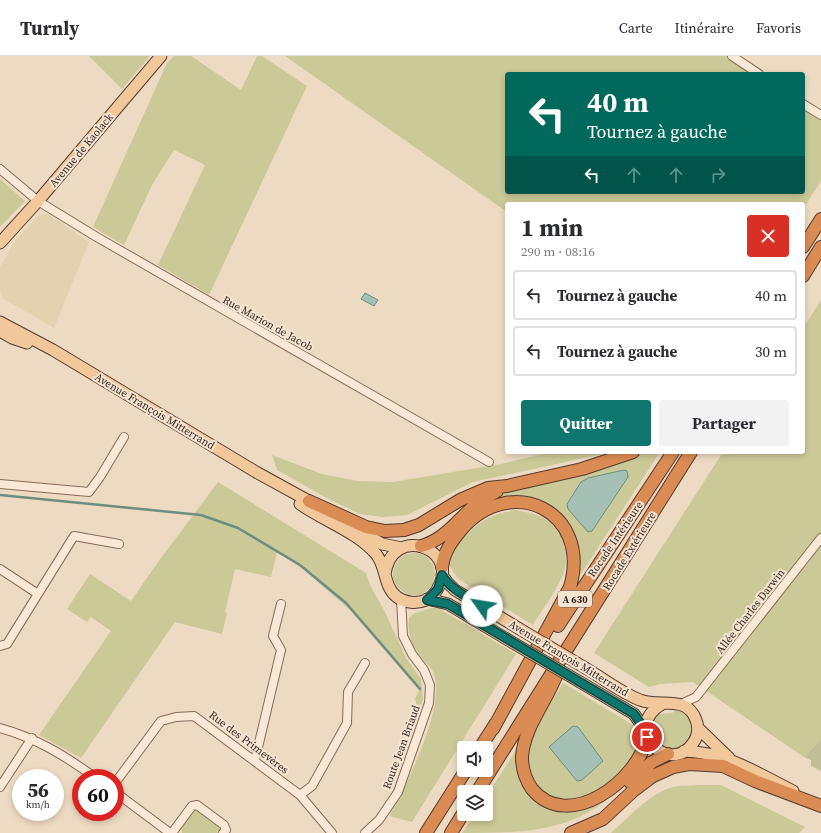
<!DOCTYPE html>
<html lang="fr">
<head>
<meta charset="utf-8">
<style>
  body { margin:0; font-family:"Source Serif 4",serif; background:#f2f2f3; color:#2b2b33; height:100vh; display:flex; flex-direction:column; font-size:15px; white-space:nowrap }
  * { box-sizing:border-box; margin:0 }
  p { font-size:13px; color:#7c7c81 }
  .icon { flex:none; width:22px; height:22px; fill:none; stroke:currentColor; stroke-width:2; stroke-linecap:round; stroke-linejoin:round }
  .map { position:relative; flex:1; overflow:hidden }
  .panel { position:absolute; left:505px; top:146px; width:300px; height:252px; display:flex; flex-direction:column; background:#fff; border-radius:4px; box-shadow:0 2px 6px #0003 }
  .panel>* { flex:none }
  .guide { position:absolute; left:505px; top:16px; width:300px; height:122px; border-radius:4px; box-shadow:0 2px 6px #0003; background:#00695c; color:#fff; overflow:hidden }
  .buttons { position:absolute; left:457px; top:685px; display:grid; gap:8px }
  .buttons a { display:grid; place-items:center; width:36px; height:36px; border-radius:4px; background:#fff; box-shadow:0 2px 6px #0003; font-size:20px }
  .speed { position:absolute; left:12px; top:713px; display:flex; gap:8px; font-size:20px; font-weight:700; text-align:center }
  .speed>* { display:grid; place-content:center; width:52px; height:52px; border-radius:50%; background:#fff; box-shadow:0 2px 6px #0003; line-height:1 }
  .speed small { font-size:10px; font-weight:400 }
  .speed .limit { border:6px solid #d22; background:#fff; color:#111 }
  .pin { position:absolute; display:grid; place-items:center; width:34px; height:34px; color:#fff; margin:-17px; border:2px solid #fff; border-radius:50%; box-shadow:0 1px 4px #0007 }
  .me { position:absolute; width:44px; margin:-22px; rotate:302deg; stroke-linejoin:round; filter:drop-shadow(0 0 3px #0008) }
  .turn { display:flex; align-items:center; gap:14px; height:84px; padding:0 16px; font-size:18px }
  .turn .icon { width:52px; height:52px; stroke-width:2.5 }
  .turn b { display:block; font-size:28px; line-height:34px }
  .lanes { display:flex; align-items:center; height:38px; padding:0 16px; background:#0003; justify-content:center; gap:20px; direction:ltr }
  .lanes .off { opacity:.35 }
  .round { display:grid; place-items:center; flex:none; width:42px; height:42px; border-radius:4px; background:#f2f2f3 }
  .overview { display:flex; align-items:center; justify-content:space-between; height:68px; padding:0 16px }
  h1 { font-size:24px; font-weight:700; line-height:30px }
  .primary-button { display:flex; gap:8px; margin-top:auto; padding:8px 16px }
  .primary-button a { flex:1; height:46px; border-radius:4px; background:#0f766e; color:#fff; font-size:16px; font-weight:700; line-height:46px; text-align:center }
  .primary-button a+a { background:#f2f2f3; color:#2b2b33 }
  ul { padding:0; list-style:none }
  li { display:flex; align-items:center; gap:12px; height:50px; margin:0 8px 6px; padding:0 8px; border:2px solid #e1e1e2; border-radius:4px }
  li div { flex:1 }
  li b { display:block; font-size:15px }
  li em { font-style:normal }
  header { display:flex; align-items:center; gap:24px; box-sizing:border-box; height:56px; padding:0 20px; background:#fff; border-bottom:1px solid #e1e1e2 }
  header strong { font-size:19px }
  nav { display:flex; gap:22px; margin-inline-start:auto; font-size:14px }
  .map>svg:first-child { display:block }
  .farmland { fill:#e2d2b0 }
  .green { fill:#cbc997 }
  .cemetery { fill:#c0be96 }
  .water { fill:#a5c0b4; stroke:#6c8d80 }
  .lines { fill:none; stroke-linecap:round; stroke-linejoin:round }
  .stream { stroke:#6c8d80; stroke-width:2.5 }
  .minor-casing { stroke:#866b5a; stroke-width:10 }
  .major-casing { stroke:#543a2e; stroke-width:13 }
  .highway-casing { stroke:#543a2e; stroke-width:14 }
  .minor { stroke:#f8e8d5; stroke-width:8 }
  .major { stroke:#f0c89b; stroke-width:11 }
  .highway { stroke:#db8b54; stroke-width:12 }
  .major-bridge-casing { stroke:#543a2e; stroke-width:13; stroke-linecap:butt }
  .major-bridge { stroke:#f0c89b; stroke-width:11 }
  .route-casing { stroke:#0a4d48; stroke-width:10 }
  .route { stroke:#0f766e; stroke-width:7 }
  .labels { text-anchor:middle; stroke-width:4; stroke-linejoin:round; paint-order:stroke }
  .shield { fill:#f4e5d2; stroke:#705f54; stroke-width:1 }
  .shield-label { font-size:10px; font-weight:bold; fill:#37261e }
  .street-label { font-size:11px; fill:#37261e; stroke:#f4e5d2 }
</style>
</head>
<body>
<header>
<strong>Turnly</strong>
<nav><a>Carte</a><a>Itinéraire</a><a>Favoris</a></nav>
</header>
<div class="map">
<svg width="821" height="777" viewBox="0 0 821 777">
  <rect width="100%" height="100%" fill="#eddac2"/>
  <!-- farmland -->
  <path class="farmland" d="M48,158l41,28 -35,86 -50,-29 -4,-9v-23l14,-25 25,-27z"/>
  <!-- green -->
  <path class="green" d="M89,0h61l-28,33z
    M174,0h17l50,34 16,-34h5l45,30 -98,209 -51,-30 47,-100 -31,-15 -22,35 -28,60 -31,-18 74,-164z
    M285,0h447l27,18h-252v118h296v-88l18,11v66l-18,28v-5h-296v8z
    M0,123l25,22 -25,26z
    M821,244v439l-17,18 -111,-75 -33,2 -11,3 -55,-34 129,-201h80v-124z
    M550,396h62l-139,30 -66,33 -24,2 -23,-3 -35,-17 -48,-27 -5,-15 50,19 36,7 35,1 108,-18z
    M643,396h17l-83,128 3,-28 -6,-17 -6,-12 -8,-9 -60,-15 -20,6 25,-12 127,-35z
    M218,426l148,91 4,12 14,25 22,48 15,21 2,20 -4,13 -4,-13 4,-9 -69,-80 -46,-40 -27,-18 -6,25 -36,-8 -10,43 2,1 -5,21 -47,-12 -94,136 -42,-23 72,-104 -20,-14 -4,5 -20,-13 23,-35 41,27 27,-39z
    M516,454c10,2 21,4 30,9 16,11 24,34 18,52 -4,15 -22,39 -31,54l-75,-46 -8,-13c0,-18 23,-41 39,-48 9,-5 18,-6 27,-8z
    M393 518a21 21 0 1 1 42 0a21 21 0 1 1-42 0Z
    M432,552h6l78,46 -104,168 -23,-6c17,-30 59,-112 44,-144 -2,-5 -7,-9 -10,-12 -11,-14 -16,-25 -14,-42l6,-5z
    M563,627l70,42 5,13v9l-5,10 -22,28 -15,12 -41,5c-6,-5 -16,-11 -21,-18 -21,-34 12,-73 29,-101z
    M677,653c8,3 12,8 14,16 10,39 -62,24 -33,-11l14,-1z
    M518,691c3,11 6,38 10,46 3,5 10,9 14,12 24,15 46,6 67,-7 -42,35 -91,35 -147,35l13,-19h11v-17z
    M698,729h23l84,42 -6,6h-188c17,-15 39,-40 62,-46 7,-2 17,-1 25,-2z
    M194,753h3l24,18 1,3 -2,3h-38l-1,-5z"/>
  <!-- cemetery -->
  <path class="cemetery" d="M821,683v32l-10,-5v-6l-7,-3z"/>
  <!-- water -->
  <path class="water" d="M365,237l13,7 -4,6 -13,-7z
    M624,414l3,1 1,6 -36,54 -4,1 -20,-23 -1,-5 14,-22 7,-4z
    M573,670l5,1 25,34 -21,19 -5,1 -28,-34z"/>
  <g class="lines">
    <!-- stream -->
    <path class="stream" d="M0,439l201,20 37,13 62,37 46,38 74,86"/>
    <defs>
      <path id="minor" d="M732,0l27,18
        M803,48l18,11
        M0,113l38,32 57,35 394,226
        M0,428l89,8 11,-15 24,-40
        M0,513l38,25 -31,50 -7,2
        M38,538l36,-58 45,8
        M681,648l15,-7 125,-159
        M0,672c37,10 65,28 96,50
        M255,704l26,-110 -8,-14 8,-32
        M115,727l46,-62 15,-4 18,-1 106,79 32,38
        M0,731l32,-49
        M115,736l55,41
        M300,739l12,-9 35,-63 1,-31 17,-29
        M172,777l20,-27 5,-1 27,20 2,5 -3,3
        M365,777l14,-13 19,-28 31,-89 1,-18 -6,-15 -12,-16 -9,-18 -2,-37"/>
      <path id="major" d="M0,187l38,-42 123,-145
        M0,266l53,28 203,122 60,33
        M0,275l12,7 15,5
        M300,448c24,17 57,28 76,50 11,13 7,32 21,43 8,6 20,7 29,3 7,-3 11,-9 14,-16 16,-37 -48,-59 -55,-10
        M345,466l37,22 20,4
        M442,519l5,7 8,8 68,41
        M427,543l21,5 67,40
        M587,613c17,10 35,24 53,31 19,8 47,-6 56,20 3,7 2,17 -3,23 -23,34 -73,-14 -31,-39
        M580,626l54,32 11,16
        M698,672l31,30
        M684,695c44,2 71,21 109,40"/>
      <path id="highway" d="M803,191l18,-28
        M803,220l18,-29
        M309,445l57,26 19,4 19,-1 15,-5 41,-25 28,-12 19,-2 75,-17 51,-17
        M421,490c25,-6 40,-31 60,-46 5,-3 11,-6 16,-9
        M442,511c2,-15 9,-25 19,-37 50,-58 131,-19 109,57l-77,142
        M558,570l115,-174
        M558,615c-10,29 -34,55 -36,86 0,12 3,22 10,32 36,44 106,-8 115,-52
        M480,692l16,-25
        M630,726l22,-20 16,-8
        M477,736l214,-340
        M426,777l40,-63
        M451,777l13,-21
        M571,777l32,-14 30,-28 20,-15 20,-9 16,-3 34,2 32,15 66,25"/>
    </defs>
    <!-- minor casing -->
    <use href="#minor" class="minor-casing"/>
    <!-- major casing -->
    <use href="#major" class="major-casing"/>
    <!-- highway casing -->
    <use href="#highway" class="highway-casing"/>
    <!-- minor -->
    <use href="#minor" class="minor"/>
    <!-- major -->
    <use href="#major" class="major"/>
    <!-- highway -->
    <use href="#highway" class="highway"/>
    <defs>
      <path id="major-bridge" d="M523,575l64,38
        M515,588l65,38"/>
    </defs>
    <!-- major-bridge casing -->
    <use href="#major-bridge" class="major-bridge-casing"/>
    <!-- major-bridge -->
    <use href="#major-bridge" class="major-bridge"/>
  </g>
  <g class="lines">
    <defs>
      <path id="route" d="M482,550c-14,-9 -31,-16 -40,-31l-4,14 -11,11 21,4 186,110 11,16 2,7"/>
    </defs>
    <!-- route casing -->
    <use href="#route" class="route-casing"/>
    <!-- route -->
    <use href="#route" class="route"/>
  </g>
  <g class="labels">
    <!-- shield labels -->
    <rect class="shield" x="558" y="535" width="34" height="16" rx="3"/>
    <g class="shield-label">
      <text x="575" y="547">A 630</text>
    </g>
    <!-- street labels -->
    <g class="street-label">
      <text transform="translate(81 94) rotate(-50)" y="4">Avenue de Kaolack</text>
      <text transform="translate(268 267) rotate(29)" y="4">Rue Marion de Jacob</text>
      <text transform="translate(155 355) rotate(31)" y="4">Avenue François Mitterrand</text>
      <text transform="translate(615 483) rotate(-56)" y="4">Rocade Intérieure</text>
      <text transform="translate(629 495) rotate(-58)" y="4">Rocade Extérieure</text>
      <text transform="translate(750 555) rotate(-52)" y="4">Allée Charles Darwin</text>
      <text transform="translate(569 602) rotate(31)" y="4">Avenue François Mitterrand</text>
      <text transform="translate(249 686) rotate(37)" y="4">Rue des Primevères</text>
      <text transform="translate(401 691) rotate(-70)" y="4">Route Jean Briaud</text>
    </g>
  </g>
</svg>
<div class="buttons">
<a><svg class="icon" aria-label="sound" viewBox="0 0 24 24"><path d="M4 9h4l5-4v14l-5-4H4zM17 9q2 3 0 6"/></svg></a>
<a><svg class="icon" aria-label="layers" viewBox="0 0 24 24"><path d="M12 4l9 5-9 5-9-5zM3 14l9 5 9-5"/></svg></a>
</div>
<div class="speed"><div>56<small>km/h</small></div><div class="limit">60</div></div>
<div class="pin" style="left:647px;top:681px;background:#d93025"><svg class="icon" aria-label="arrive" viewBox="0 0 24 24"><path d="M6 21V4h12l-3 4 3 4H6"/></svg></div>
<svg class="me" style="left:482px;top:550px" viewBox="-20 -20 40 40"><circle r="19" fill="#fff"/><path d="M0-13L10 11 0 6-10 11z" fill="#0f766e"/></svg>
<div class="guide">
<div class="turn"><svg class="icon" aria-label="left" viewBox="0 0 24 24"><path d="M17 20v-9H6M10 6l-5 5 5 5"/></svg><div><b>40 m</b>Tournez à gauche</div></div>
<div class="lanes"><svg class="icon" aria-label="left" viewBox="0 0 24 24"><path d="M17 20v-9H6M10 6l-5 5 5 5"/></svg><svg class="icon off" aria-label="ahead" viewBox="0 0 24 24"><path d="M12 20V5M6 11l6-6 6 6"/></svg><svg class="icon off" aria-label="ahead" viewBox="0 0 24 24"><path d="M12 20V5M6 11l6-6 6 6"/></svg><svg class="icon off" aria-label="right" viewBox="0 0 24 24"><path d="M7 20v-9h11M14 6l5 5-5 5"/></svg></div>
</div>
<section class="panel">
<div class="overview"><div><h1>1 min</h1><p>290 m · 08:16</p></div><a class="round" style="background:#d93025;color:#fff"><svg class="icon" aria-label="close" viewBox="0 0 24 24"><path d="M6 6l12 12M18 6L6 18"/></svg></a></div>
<ul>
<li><svg class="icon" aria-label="left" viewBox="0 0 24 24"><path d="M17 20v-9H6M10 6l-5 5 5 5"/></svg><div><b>Tournez à gauche</b></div><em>40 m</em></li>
<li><svg class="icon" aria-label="left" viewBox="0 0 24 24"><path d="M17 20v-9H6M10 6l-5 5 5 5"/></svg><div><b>Tournez à gauche</b></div><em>30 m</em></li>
</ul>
<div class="primary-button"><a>Quitter</a><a>Partager</a></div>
</section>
</div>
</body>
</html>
